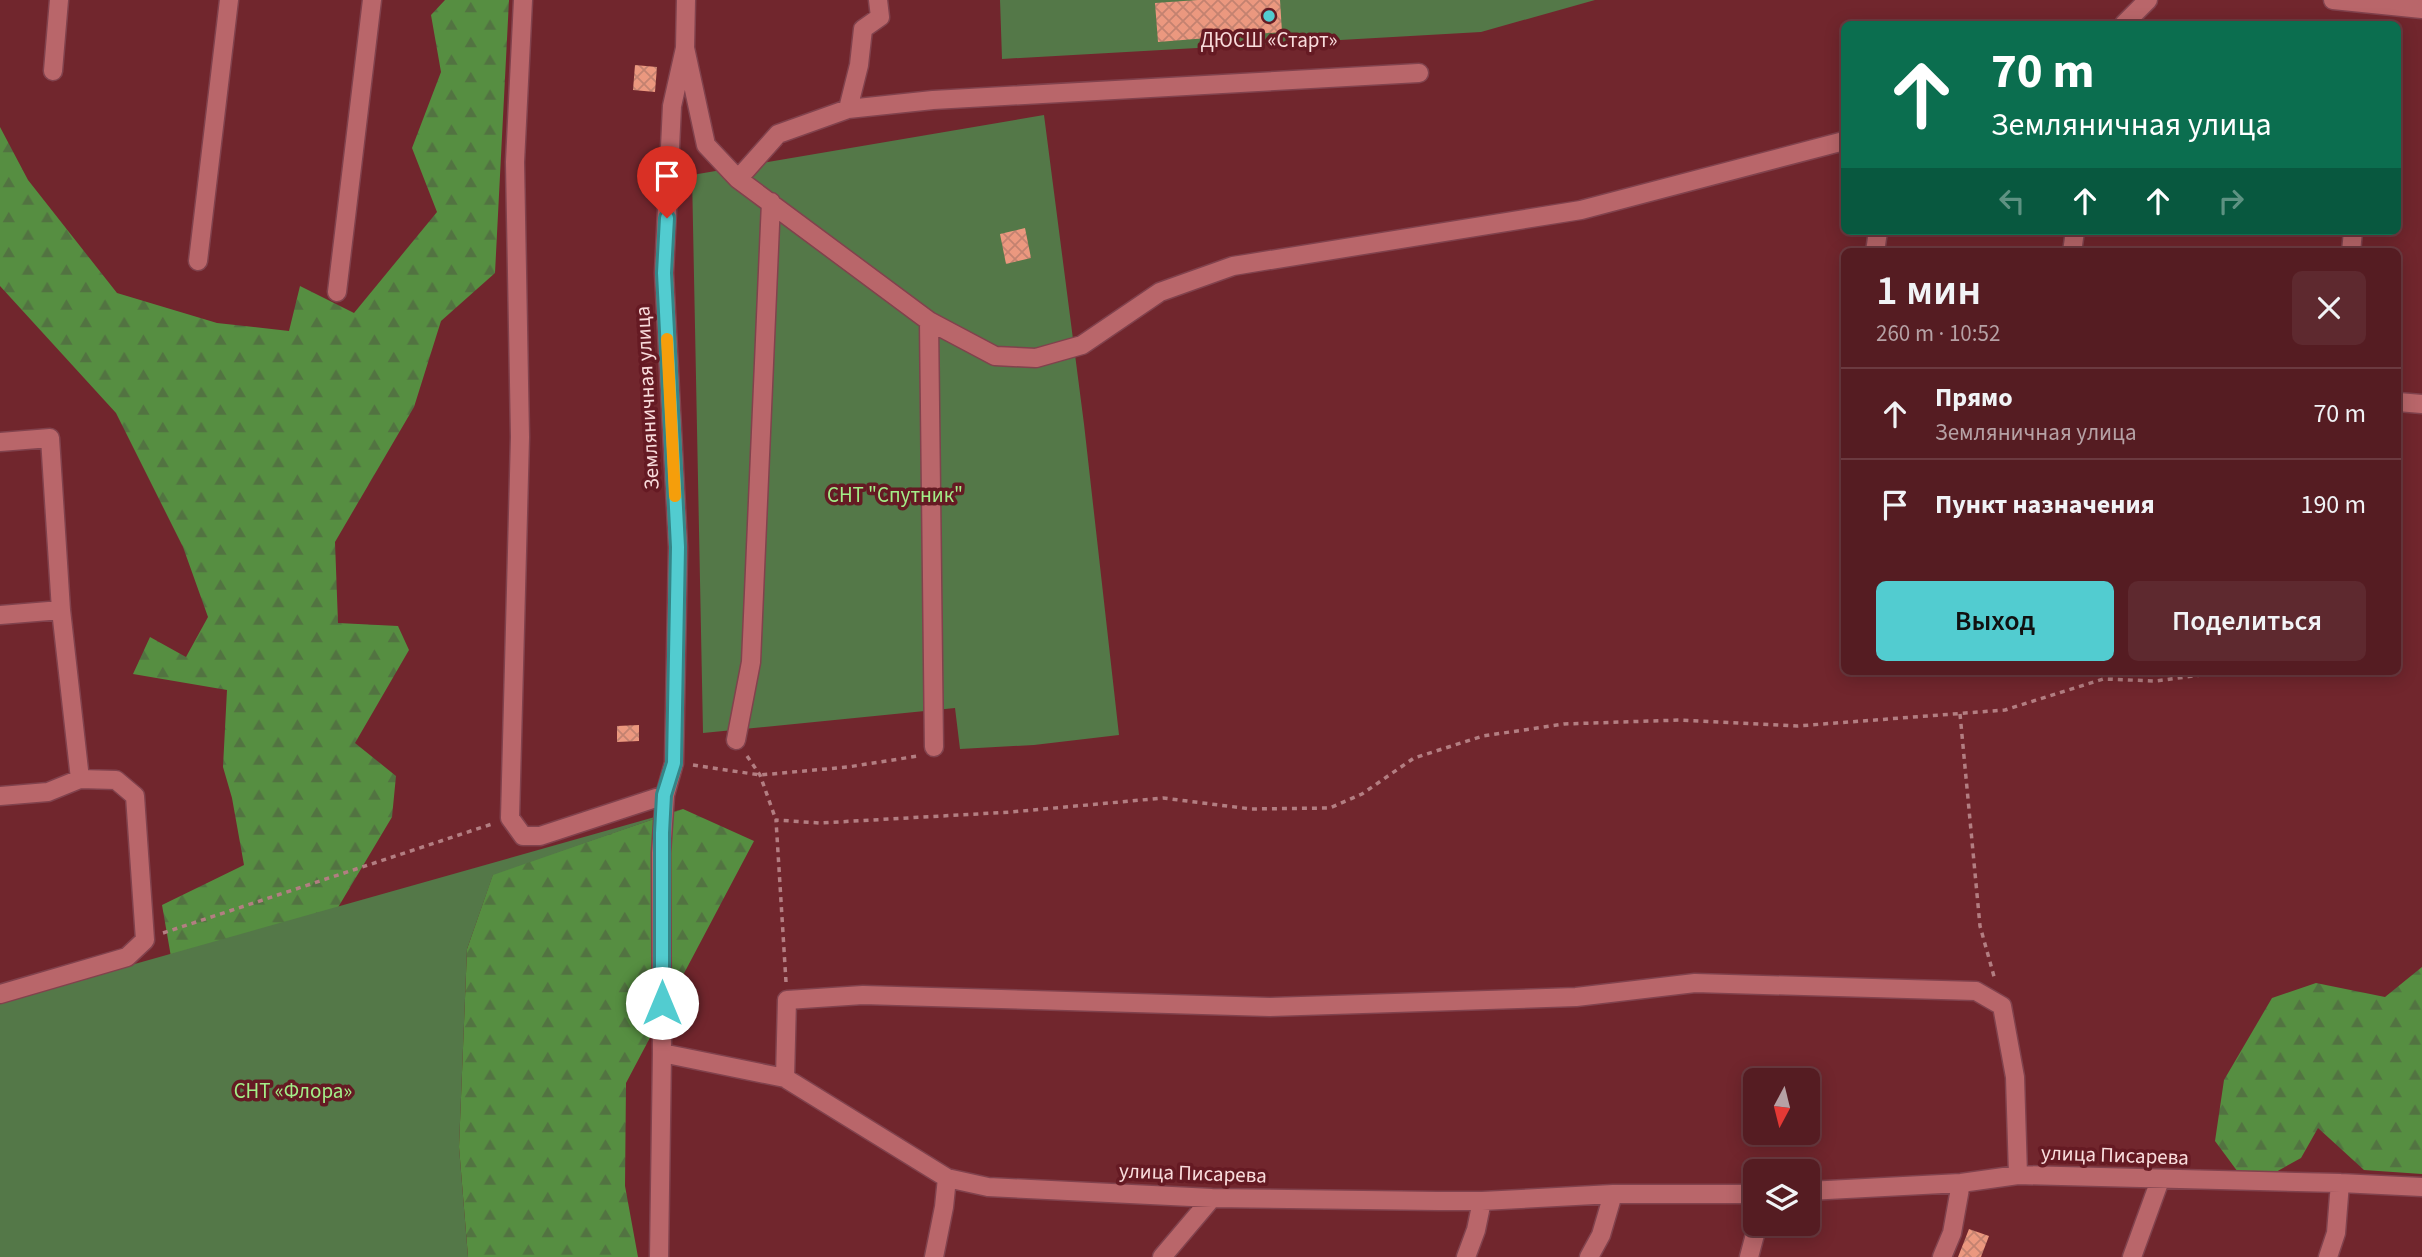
<!DOCTYPE html>
<html lang="ru">
<head>
<meta charset="utf-8">
<style>
  body { margin:0; font-family:"Source Sans 3",sans-serif; background:#5e292f; color:#f1f3f6; height:100vh; display:flex; flex-direction:column; font-size:26px; white-space:nowrap }
  * { box-sizing:border-box; margin:0 }
  p { font-size:23px; color:#b6a1a5 }
  .icon { flex:none; width:38px; height:38px; fill:none; stroke:currentColor; stroke-width:2; stroke-linecap:round; stroke-linejoin:round }
  .map { position:relative; flex:1; overflow:hidden }
  .details { position:absolute; left:1841px; top:248px; width:560px; height:427px; display:flex; flex-direction:column; background:#551c22; border-radius:10px; box-shadow:0 4px 18px #0003,0 0 0 2px #6b3a40 }
  .details>* { flex:none }
  .guide { position:absolute; left:1841px; top:21px; width:560px; height:214px; border-radius:10px; box-shadow:0 4px 18px #0003,0 0 0 2px #6b3a40; background:#0b6e4f; color:#fff; overflow:hidden }
  .needle { width:46px; rotate:187deg }
  .controls { position:absolute; left:1743px; top:1068px; display:grid; gap:14px }
  .controls a { display:grid; place-items:center; width:77px; height:77px; border-radius:10px; background:#551c22; box-shadow:0 4px 18px #0003,0 0 0 2px #6b3a40; font-size:35px }
  .pin { position:absolute; display:grid; place-items:center; width:60px; height:60px; color:#fff; margin:-72px -30px; border-radius:50% 50% 50% 0; rotate:-45deg; box-shadow:0 0 7px #0007 }
  .pin .icon { rotate:45deg }
  .me { position:absolute; width:77px; margin:-38px; rotate:0deg; stroke-linejoin:round; filter:drop-shadow(0 0 5px #0008) }
  .turn { display:flex; align-items:center; gap:24px; height:147px; padding:0 35px; font-size:32px }
  .turn .icon { width:91px; height:91px; stroke-width:2.5 }
  .turn b { display:block; font-size:49px; line-height:60px }
  .lanes { display:flex; align-items:center; height:66px; padding:0 35px; background:#0003; justify-content:center; gap:35px; direction:ltr }
  .lanes .off { opacity:.35 }
  .round { display:grid; place-items:center; flex:none; width:74px; height:74px; border-radius:10px; background:#5e292f }
  .head { display:flex; align-items:center; justify-content:space-between; height:119px; padding:0 35px }
  h1 { font-size:42px; font-weight:600; line-height:52px }
  .primary-button { display:flex; gap:14px; margin-top:auto; padding:14px 35px }
  .primary-button a { flex:1; height:80px; border-radius:10px; background:#52ccd0; color:#111; font-size:28px; font-weight:600; line-height:80px; text-align:center }
  .primary-button a+a { background:#5e292f; color:#f1f3f6 }
  ul { padding:0; list-style:none }
  li { display:flex; align-items:center; gap:21px; height:91px; padding:0 35px; border-top:2px solid #6b3a40 }
  li div { flex:1 }
  li b { display:block; font-size:26px }
  li em { font-style:normal }
  .map>svg:first-child { display:block }
  .forest { fill:url(#forest-firs) }
  .garden { fill:#547848 }
  .building { fill:url(#building-cross-hatch) }
  .lines { fill:none; stroke-linecap:round; stroke-linejoin:round }
  .minor-casing { stroke:#81424d; stroke-width:21 }
  .path { stroke:#b37e82; stroke-width:3.5; stroke-dasharray:5 5; stroke-linecap:butt }
  .minor { stroke:#b9666a; stroke-width:18 }
  .route-casing { stroke:#358587; stroke-width:18 }
  .route { stroke:#52ccd0; stroke-width:12 }
  .slow { stroke:#f59e0b; stroke-width:12 }
  .poi-dot { fill:#52ccd0; stroke:#651a23; stroke-width:2.5 }
  .labels { text-anchor:middle; stroke-width:7; stroke-linejoin:round; paint-order:stroke }
  .poi-label { font-size:21px; fill:#f9dcdc; stroke:#651a23 }
  .street-label { font-size:21px; fill:#f9dcdc; stroke:#651a23 }
  .park-label { font-size:21px; fill:#a3ee88; stroke:#651a23 }
</style>
</head>
<body>
<div class="map">
<svg width="2422" height="1257" viewBox="0 0 2422 1257">
  <defs>
    <pattern id="forest-firs" width="22" height="20" patternUnits="userSpaceOnUse" patternTransform="scale(1.75)"><rect width="22" height="20" fill="#568e41"/><path d="M5 1l3.5 6h-7zM16 11l3.5 6h-7z" fill="#527341"/></pattern>
    <pattern id="building-cross-hatch" width="8" height="8" patternUnits="userSpaceOnUse" patternTransform="scale(1.75)"><rect width="8" height="8" fill="#eb987f"/><path d="M0 0l8 8M0 8l8-8" fill="none" stroke="#c38270"/></pattern>
  </defs>
  <rect width="100%" height="100%" fill="#71262d"/>
  <!-- forest -->
  <path class="forest" d="M445,0h64l-14,273 -54,48 -27,86 -79,135 3,81 60,3 11,24 -54,93 41,33 -4,41 -80,134 -312,306 175,-277 -13,-75 82,-40 -12,-67 -9,-31 4,-77 -94,-16 17,-37 36,20 22,-40 -25,-70 -67,-134 -116,-127v-159l28,53 89,113 100,30 72,8 11,-45 54,27 83,-101 -25,-64 29,-76 -10,-57z
    M683,809l71,32 -128,242 -1,103 13,71h-170l-9,-110 8,-198 26,-75z
    M2422,967v207l-58,-4 -46,-42 -17,30 -52,29 -34,-46 9,-61 48,-82 44,-15 69,14z"/>
  <!-- garden -->
  <path class="garden" d="M1000,0h595l-114,32 -479,27z
    M1044,115l40,309 35,311 -85,10 -74,4 -5,-41 -252,25 -11,-558z
    M683,809l-190,66 -26,74 -8,198 9,110h-468v-255z"/>
  <!-- building -->
  <path class="building" d="M1198,0h82l2,32 -124,10 -3,-39z
    M635,65l22,2 -2,25 -22,-2z
    M1025,228l6,30 -25,6 -6,-30z
    M639,725v16l-22,1v-16z
    M1969,1229l20,7 -8,21h-23z"/>
  <g class="lines">
    <defs>
      <path id="minor" d="M523,0l-8,162 5,275 -10,381 13,18h17l125,-41
        M2333,0l89,9
        M2124,24l24,-24
        M685,48l21,97 32,34 191,142 66,35 41,2 46,-13 78,-53 73,-26 348,-56 263,-69
        M53,71l6,-71
        M848,109l11,-44 4,-36 17,-12 -2,-17
        M738,179l40,-45 70,-25 85,-9 486,-27
        M1875,252l3,-21
        M2072,252l3,-21
        M2351,252l2,-21
        M198,261l31,-261
        M337,292l35,-292
        M929,321l5,426
        M2398,402l24,2
        M0,442l50,-4 11,172 19,169
        M0,615l61,-5
        M736,740l15,-78 20,-460
        M0,796l48,-4 32,-13 36,1 19,16 10,144 -18,17 -127,37
        M662,1053l123,25 162,100 41,9 224,11 226,3h44l131,-7h142
        M785,1078l2,-78 76,-5 407,12 306,-10 119,-14 281,8 26,15 13,71 3,98
        M1808,1191l153,-8 57,-8 322,8 82,4
        M659,1257l3,-204 -1,-200 4,-58 9,-32 4,-216 -14,-274 8,-167 13,-58 1,-48
        M934,1257l10,-50 3,-29
        M1162,1257l50,-59
        M1466,1257l10,-27 6,-29
        M1589,1257l12,-22 12,-41
        M1749,1257l9,-34
        M1942,1257l10,-24 9,-50
        M2132,1257l28,-77
        M2328,1257l8,-24 4,-50"/>
    </defs>
    <!-- minor casing -->
    <use href="#minor" class="minor-casing"/>
    <!-- path -->
    <path class="path" d="M1960,714l20,212 15,54
      M747,756l13,19 16,45
      M693,765l67,10 88,-8 70,-11
      M163,933l332,-110
      M786,982l-10,-162 44,3 191,-11 152,-14 88,11 79,-1 32,-14 52,-36 69,-22 81,-12 116,-4 117,6 208,-16 98,-31 53,2 67,-9"/>
    <!-- minor -->
    <use href="#minor" class="minor"/>
  </g>
  <g class="lines">
    <defs>
      <path id="route" d="M662,1003v-170l2,-38 10,-32 4,-216 -14,-274 3,-55"/>
    </defs>
    <!-- route casing -->
    <use href="#route" class="route-casing"/>
    <!-- route -->
    <use href="#route" class="route"/>
    <!-- slow -->
    <path class="slow" d="M667,339l8,157"/>
  </g>
  <!-- markers -->
  <circle class="poi-dot" cx="1269" cy="16" r="7"/>
  <g class="labels">
    <!-- poi labels -->
    <g class="poi-label">
      <text x="1269" y="47">ДЮСШ «Старт»</text>
    </g>
    <!-- street labels -->
    <g class="street-label">
      <text transform="translate(647 398) rotate(-93)" y="7">Земляничная улица</text>
      <text transform="translate(2115 1155) rotate(2)" y="7">улица Писарева</text>
      <text transform="translate(1193 1173) rotate(2)" y="7">улица Писарева</text>
    </g>
    <!-- park labels -->
    <g class="park-label">
      <text x="895" y="502">СНТ "Спутник"</text>
      <text x="293" y="1098">СНТ «Флора»</text>
    </g>
  </g>
</svg>
<div class="controls">
<a><svg class="needle" viewBox="-14 -14 28 28"><path d="M0-13l5 13h-10z" fill="#e53935"/><path d="M0 13l5-13h-10z" fill="#b6a1a5"/></svg></a>
<a><svg class="icon" aria-label="layers" viewBox="0 0 24 24"><path d="M12 4l9 5-9 5-9-5zM3 14l9 5 9-5"/></svg></a>
</div>
<div class="pin" style="left:667px;top:218px;background:#d93025"><svg class="icon" aria-label="arrive" viewBox="0 0 24 24"><path d="M6 21V4h12l-3 4 3 4H6"/></svg></div>
<svg class="me" style="left:662px;top:1003px" viewBox="-20 -20 40 40"><circle r="19" fill="#fff"/><path d="M0-13L10 11 0 6-10 11z" fill="#52ccd0"/></svg>
<div class="guide">
<div class="turn"><svg class="icon" aria-label="ahead" viewBox="0 0 24 24"><path d="M12 20V5M6 11l6-6 6 6"/></svg><div><b>70 m</b>Земляничная улица</div></div>
<div class="lanes"><svg class="icon off" aria-label="left" viewBox="0 0 24 24"><path d="M17 20v-9H6M10 6l-5 5 5 5"/></svg><svg class="icon" aria-label="ahead" viewBox="0 0 24 24"><path d="M12 20V5M6 11l6-6 6 6"/></svg><svg class="icon" aria-label="ahead" viewBox="0 0 24 24"><path d="M12 20V5M6 11l6-6 6 6"/></svg><svg class="icon off" aria-label="right" viewBox="0 0 24 24"><path d="M7 20v-9h11M14 6l5 5-5 5"/></svg></div>
</div>
<section class="details">
<div class="head"><div><h1>1 мин</h1><p>260 m · 10:52</p></div><a class="round"><svg class="icon" aria-label="close" viewBox="0 0 24 24"><path d="M6 6l12 12M18 6L6 18"/></svg></a></div>
<ul>
<li><svg class="icon" aria-label="ahead" viewBox="0 0 24 24"><path d="M12 20V5M6 11l6-6 6 6"/></svg><div><b>Прямо</b><p>Земляничная улица</p></div><em>70 m</em></li>
<li><svg class="icon" aria-label="arrive" viewBox="0 0 24 24"><path d="M6 21V4h12l-3 4 3 4H6"/></svg><div><b>Пункт назначения</b></div><em>190 m</em></li>
</ul>
<div class="primary-button"><a>Выход</a><a>Поделиться</a></div>
</section>
</div>
</body>
</html>
